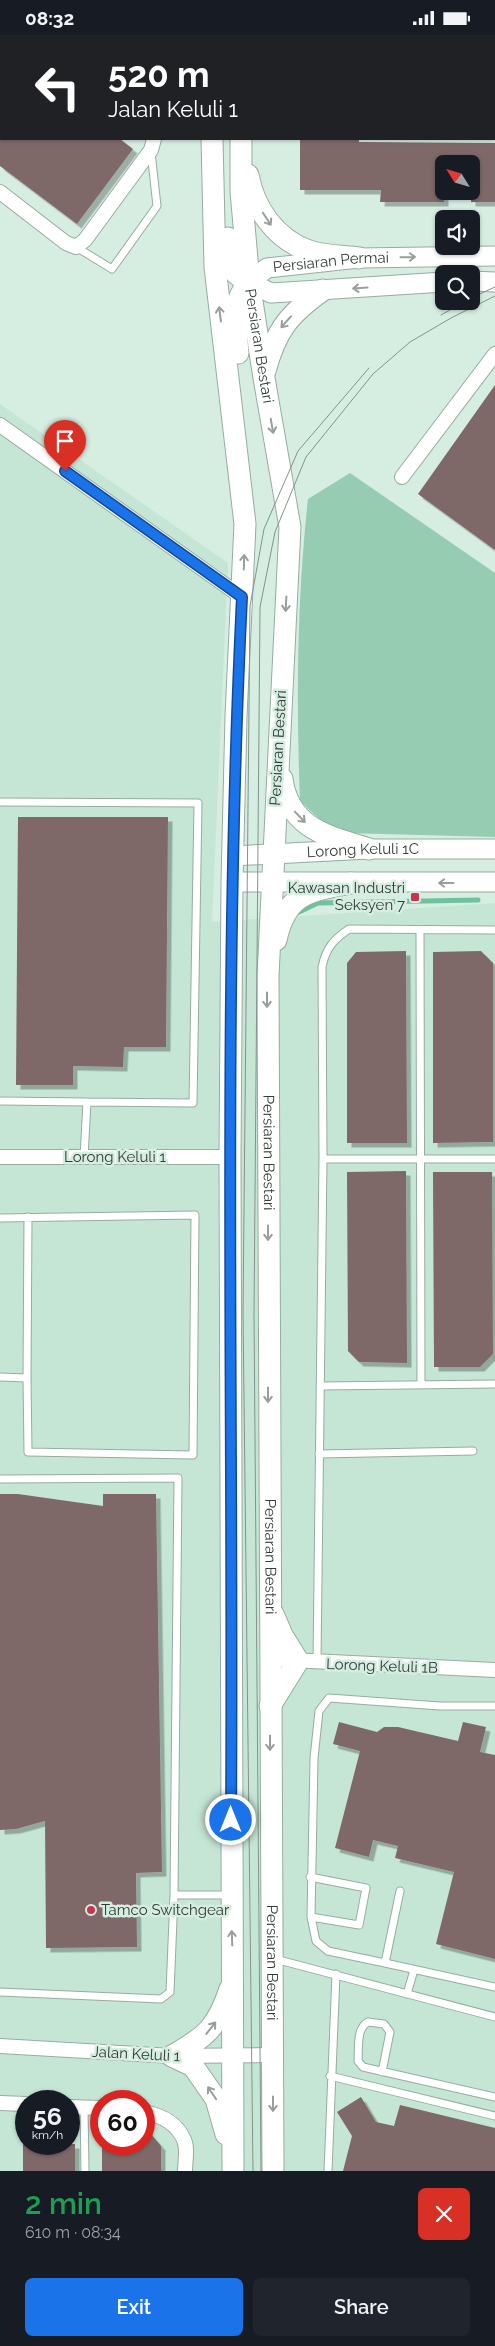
<!DOCTYPE html>
<html lang="en">
<head>
<meta charset="utf-8">
<style>
  body { margin:0; font-family:Raleway,sans-serif; background:#20242c; color:#f1f3f6; height:100vh; display:flex; flex-direction:column; font-size:19px; white-space:nowrap }
  * { box-sizing:border-box; margin:0 }
  p { font-size:16px; color:#9ea1a6 }
  .icon { flex:none; width:28px; height:28px; fill:none; stroke:currentColor; stroke-width:2; stroke-linecap:round; stroke-linejoin:round }
  .map { position:relative; height:2136px; overflow:hidden }
  .side { display:flex; flex-direction:column; background:#171b24; flex:1 }
  .side>* { flex:none }
  .hud { position:absolute; left:0px; top:0px; width:495px; height:105px; box-shadow:0 1px 4px #0004; background:#202124; color:#fff; overflow:hidden }
  .needle { width:32px; rotate:307deg }
  .tools { position:absolute; left:435px; top:120px; display:grid; gap:10px }
  .tools a { display:grid; place-items:center; width:45px; height:45px; border-radius:8px; background:#171b24; box-shadow:0 1px 4px #0004; font-size:25px }
  .speed { position:absolute; left:15px; top:2055px; display:flex; gap:10px; font-size:25px; font-weight:700; text-align:center }
  .speed>* { display:grid; place-content:center; width:65px; height:65px; border-radius:50%; background:#171b24; box-shadow:0 1px 4px #0004; line-height:1 }
  .speed small { font-size:12px; font-weight:400 }
  .speed .limit { border:8px solid #d22; background:#fff; color:#111 }
  .pin { position:absolute; display:grid; place-items:center; width:42px; height:42px; color:#fff; margin:-51px -21px; border-radius:50% 50% 50% 0; rotate:-45deg; box-shadow:0 0 5px #0007 }
  .pin .icon { rotate:45deg }
  .me { position:absolute; width:55px; margin:-28px; rotate:0deg; stroke-linejoin:round; filter:drop-shadow(0 0 4px #0008) }
  .turn { display:flex; align-items:center; gap:18px; height:105px; padding:0 25px; font-size:22px }
  .turn .icon { width:65px; height:65px; stroke-width:2.5 }
  .turn b { display:block; font-size:35px; line-height:42px }
  .round { display:grid; place-items:center; flex:none; width:52px; height:52px; border-radius:8px; background:#20242c }
  .headline { display:flex; align-items:center; justify-content:space-between; height:85px; padding:0 25px }
  h1 { font-size:30px; font-weight:600; line-height:38px; color:#1e9e55 }
  .primary-button { display:flex; gap:10px; margin-top:auto; padding:10px 25px }
  .primary-button a { flex:1; height:58px; border-radius:8px; background:#1a73e8; color:#fff; font-size:20px; font-weight:600; line-height:58px; text-align:center }
  .primary-button a+a { background:#20242c; color:#f1f3f6 }
  .status { display:flex; justify-content:space-between; align-items:center; height:35px; padding:0 25px; background:#171b24; direction:ltr }
  .status svg { height:14px; fill:currentColor }
  .map>svg:first-child { display:block }
  .built { fill:#c6e6d5; fill-rule:evenodd }
  .green { fill:#96ccb1 }
  .lines { fill:none; stroke-linecap:round; stroke-linejoin:round }
  .stream { stroke:#6fc29c; stroke-width:5 }
  .building { fill:#7f6868; filter:url(#shadow) }
  .lane-casing { stroke:#96aca1; stroke-width:9 }
  .street-casing { stroke:#96aca1; stroke-width:16 }
  .secondary-casing { stroke:#96aca1; stroke-width:21 }
  .primary-casing { stroke:#96aca1; stroke-width:23 }
  .lane { stroke:#fff; stroke-width:7 }
  .street { stroke:#fff; stroke-width:14 }
  .secondary { stroke:#fff; stroke-width:19 }
  .primary { stroke:#fff; stroke-width:21 }
  .tram { stroke:#83938b; stroke-width:1 }
  .oneway { stroke:#989e9b }
  .route-casing { stroke:#114b97; stroke-width:12 }
  .route { stroke:#1a73e8; stroke-width:9 }
  .poi-dot { fill:#c6364d; stroke:#d6ede1; stroke-width:2 }
  .labels { text-anchor:middle; stroke-width:5; stroke-linejoin:round; paint-order:stroke }
  .street-label { font-size:15px; fill:#323c37; stroke:#d6ede1 }
  .poi-label { font-size:15px; fill:#323c37; stroke:#d6ede1; text-anchor:end }
</style>
</head>
<body>
<div class="status"><b>08:32</b><svg viewBox="0 0 49 12"><path d="M0 12V9h3v3zM5 12V6h3v6zM10 12V3h3v9zM15 12V0h3v12zM26 1h20v11H26zM47 4h2v5h-2z"/></svg></div>
<div class="map">
<svg width="495" height="2136" viewBox="0 0 495 2136">
  <defs>
    <filter id="shadow"><feDropShadow dx="4.5" dy="4.5" stdDeviation="0" flood-color="#0004"/></filter>
  </defs>
  <rect width="100%" height="100%" fill="#d6ede1"/>
  <!-- built -->
  <path class="built" d="M0,369l228,159 -16,359 283,-19v1268h-495zM26,2066h43v43h-43zM101,2066h43v43h-43z"/>
  <!-- green -->
  <path class="green" d="M350,438l145,100v264l-150,-4c-19,-8 -31,-17 -45,-33 -4,-100 -3,-202 8,-301z"/>
  <g class="lines">
    <!-- stream -->
    <path class="stream" d="M297,878l21,-10 160,-3"/>
  </g>
  <!-- building -->
  <path class="building" d="M0,104h120l13,10 -56,75 -77,-58z
    M300,104h59v3l136,1v59h-24v-38h-27v38h-64l1,-12h-81z
    M495,350v165l-77,-56z
    M18,782h150l-2,230h-42l-1,20 -50,-1v19h-57z
    M406,916l1,192h-60v-180l9,-11z
    M481,916l12,12v179l-60,1v-191z
    M406,1136l1,192 -48,-1 -11,-11 -1,-179z
    M433,1137h59l1,182 -13,13h-46z
    M0,1459h18l85,12v-12h53l6,378 -26,1 1,74 -91,1 -1,-127 -29,8 -16,1z
    M339,1687l38,10 7,-5h14l60,14 5,-19 23,5 -6,25 15,3v204l-59,-15 18,-72 -59,-14 3,-12 -25,-6 -4,17 -34,-9 25,-97 -27,-7z
    M361,2062l15,25 18,4 6,-21 95,23v43h-152l9,-35 -15,-24z
    M144,2091l17,20v25h-59v-27h42z
    M23,2109h52v27h-52z"/>
  <g class="lines">
    <defs>
      <path id="lane" d="M385,1v-1
        M494,84h1
        M76,212l36,22 45,-63 -6,-54
        M0,767l198,1 -5,300 -106,-1 -3,55
        M420,895l1,455
        M0,1066l87,1
        M323,1124h172
        M0,1183l195,-3 -2,240 -165,-3 -1,-74 -27,-1
        M27,1343l1,-161
        M320,1351l175,-2
        M319,1419l154,-3
        M0,1444l178,-1 -4,417
        M317,1627l6,-503 -1,-192c4,-19 11,-27 27,-38l146,1
        M310,1842l56,11 -7,37 -48,-8 3,-159 5,-47 10,-13 111,8h55
        M400,1856l-15,72 110,24
        M311,1882l5,24 12,10 57,12
        M275,1924l220,58
        M0,1957l161,7 9,-7 4,-97h56
        M407,1959l7,-24
        M382,2037l8,-40 -6,-8 -16,-2c-12,6 -9,27 -10,39l5,6 132,30
        M330,2041l165,40
        M84,2072l1,64
        M328,2136l8,-197"/>
      <path id="street" d="M24,0l2,1
        M0,157l66,51 10,4 9,-7 66,-90 3,-11
        M0,390l242,172
        M402,442l93,-123
        M0,1122h230
        M270,1624l225,11
        M0,2011l172,10 101,-1
        M0,2068l26,1
        M69,2072l32,1
        M144,2077c16,3 33,11 40,28 4,8 1,22 1,31"/>
      <g id="secondary">
        <path d="M471,246l24,1"/>
        <path id="s1" d="M444,247l-173,11 -22,-11 18,-14 92,-10 136,-2"/>
        <path id="s2" d="M232,821l137,-7h126"/>
        <path d="M232,847h263"/>
      </g>
      <g id="primary">
        <path d="M211,1v-1"/>
        <path d="M241,1v-1"/>
        <path d="M212,104l3,128 30,257 -9,192 -4,166 -2,275 3,1014"/>
        <path id="s3" d="M241,104v52l8,91 15,96 26,149 -22,449 5,1195"/>
        <path d="M248,140c6,33 27,64 61,76 15,5 34,5 50,7"/>
        <path d="M228,203c1,23 -2,33 21,44"/>
        <path d="M238,318c-2,-28 -8,-48 11,-71"/>
        <path d="M265,336c11,-41 24,-57 58,-81"/>
        <path d="M282,744c7,50 46,57 87,70"/>
        <path d="M276,905c10,-47 33,-49 75,-57"/>
        <path d="M270,1671l28,-45 -16,-26 -9,-21"/>
        <path d="M172,2021l21,10 23,33 10,35"/>
        <path d="M172,2021c35,-20 45,-28 58,-67"/>
      </g>
    </defs>
    <!-- lane casing -->
    <use href="#lane" class="lane-casing"/>
    <!-- street casing -->
    <use href="#street" class="street-casing"/>
    <!-- secondary casing -->
    <use href="#secondary" class="secondary-casing"/>
    <!-- primary casing -->
    <use href="#primary" class="primary-casing"/>
    <!-- lane -->
    <use href="#lane" class="lane"/>
    <!-- street -->
    <use href="#street" class="street"/>
    <!-- secondary -->
    <use href="#secondary" class="secondary"/>
    <!-- primary -->
    <use href="#primary" class="primary"/>
    <!-- tram -->
    <path class="tram" d="M471,263l24,-11
      M441,280l25,-14
      M253,2136l-10,-859 7,-706 14,-77 34,-78 71,-83
      M261,2136l-7,-856 6,-708 15,-75 31,-75 67,-83 37,-32 41,-24 44,-22"/>
  </g>
  <!-- one-way arrows -->
  <defs><path id="oneway-shaft" d="M-6 0H5M1.5-3L5.5 0L1.5 3" fill="none" stroke-width="1.6" stroke-linecap="round" stroke-linejoin="round" transform="scale(1.25)"/></defs>
  <g class="oneway">
    <use href="#oneway-shaft" transform="translate(267 184) rotate(57)"/>
    <use href="#oneway-shaft" transform="translate(408 222) rotate(-1)"/>
    <use href="#oneway-shaft" transform="translate(360 253) rotate(176)"/>
    <use href="#oneway-shaft" transform="translate(220 279) rotate(-97)"/>
    <use href="#oneway-shaft" transform="translate(286 287) rotate(131)"/>
    <use href="#oneway-shaft" transform="translate(272 391) rotate(80)"/>
    <use href="#oneway-shaft" transform="translate(244 527) rotate(-88)"/>
    <use href="#oneway-shaft" transform="translate(286 569) rotate(93)"/>
    <use href="#oneway-shaft" transform="translate(300 782) rotate(46)"/>
    <use href="#oneway-shaft" transform="translate(446 848) rotate(180)"/>
    <use href="#oneway-shaft" transform="translate(267 965) rotate(90)"/>
    <use href="#oneway-shaft" transform="translate(268 1198) rotate(90)"/>
    <use href="#oneway-shaft" transform="translate(268 1360) rotate(90)"/>
    <use href="#oneway-shaft" transform="translate(270 1708) rotate(90)"/>
    <use href="#oneway-shaft" transform="translate(232 1903) rotate(-92)"/>
    <use href="#oneway-shaft" transform="translate(211 1993) rotate(-52)"/>
    <use href="#oneway-shaft" transform="translate(212 2058) rotate(-124)"/>
    <use href="#oneway-shaft" transform="translate(273 2069) rotate(90)"/>
  </g>
  <g class="lines">
    <defs>
      <path id="route" d="M65,436l177,126c-20,407 -8,815 -11,1223"/>
    </defs>
    <!-- route casing -->
    <use href="#route" class="route-casing"/>
    <!-- route -->
    <use href="#route" class="route"/>
  </g>
  <!-- markers -->
  <g class="poi-dot">
    <rect x="410" y="857" width="10" height="10" rx="2.5"/>
    <circle cx="91" cy="1875" r="5"/>
  </g>
  <g class="labels">
    <!-- street labels -->
    <g class="street-label">
      <text dy="5" stroke="none"><textPath href="#s1" startOffset="285">Persiaran Permai</textPath></text>
      <text dy="5" stroke="none"><textPath href="#s3" startOffset="208">Persiaran Bestari</textPath></text>
      <text transform="translate(278 713) rotate(-87)" y="5">Persiaran Bestari</text>
      <text dy="5" stroke="none"><textPath href="#s2" startOffset="131">Lorong Keluli 1C</textPath></text>
      <text dy="5" stroke="none"><textPath href="#s3" startOffset="1018">Persiaran Bestari</textPath></text>
      <text x="115" y="1127">Lorong Keluli 1</text>
      <text dy="5" stroke="none"><textPath href="#s3" startOffset="1422">Persiaran Bestari</textPath></text>
      <text transform="translate(382 1631) rotate(2)" y="5">Lorong Keluli 1B</text>
      <text dy="5" stroke="none"><textPath href="#s3" startOffset="1828">Persiaran Bestari</textPath></text>
      <text transform="translate(136 2019) rotate(3)" y="5">Jalan Keluli 1</text>
    </g>
    <!-- poi labels -->
    <g class="poi-label">
      <text x="405" y="858">Kawasan Industri<tspan x="405" dy="17">Seksyen 7</tspan></text>
      <text x="101" y="1880" text-anchor="start">Tamco Switchgear</text>
    </g>
  </g>
</svg>
<div class="tools">
<a><svg class="needle" viewBox="-14 -14 28 28"><path d="M0-13l5 13h-10z" fill="#e53935"/><path d="M0 13l5-13h-10z" fill="#9ea1a6"/></svg></a>
<a><svg class="icon" aria-label="sound" viewBox="0 0 24 24"><path d="M4 9h4l5-4v14l-5-4H4zM17 9q2 3 0 6"/></svg></a>
<a><svg class="icon" aria-label="search" viewBox="0 0 24 24"><circle cx="10" cy="10" r="6"/><path d="M15 15l6 6"/></svg></a>
</div>
<div class="speed"><div>56<small>km/h</small></div><div class="limit">60</div></div>
<div class="pin" style="left:65px;top:436px;background:#d93025"><svg class="icon" aria-label="arrive" viewBox="0 0 24 24"><path d="M6 21V4h12l-3 4 3 4H6"/></svg></div>
<svg class="me" style="left:231px;top:1785px" viewBox="-20 -20 40 40"><circle r="17" fill="#1a73e8" stroke="#fff" stroke-width="3"/><path d="M0-11L8 9 0 5-8 9z" fill="#fff"/></svg>
<div class="hud">
<div class="turn"><svg class="icon" aria-label="left" viewBox="0 0 24 24"><path d="M17 20v-9H6M10 6l-5 5 5 5"/></svg><div><b>520 m</b>Jalan Keluli 1</div></div>
</div>
</div>
<section class="side">
<div class="headline"><div><h1>2 min</h1><p>610 m · 08:34</p></div><a class="round" style="background:#d93025;color:#fff"><svg class="icon" aria-label="close" viewBox="0 0 24 24"><path d="M6 6l12 12M18 6L6 18"/></svg></a></div>
<div class="primary-button"><a>Exit</a><a>Share</a></div>
</section>
</body>
</html>
